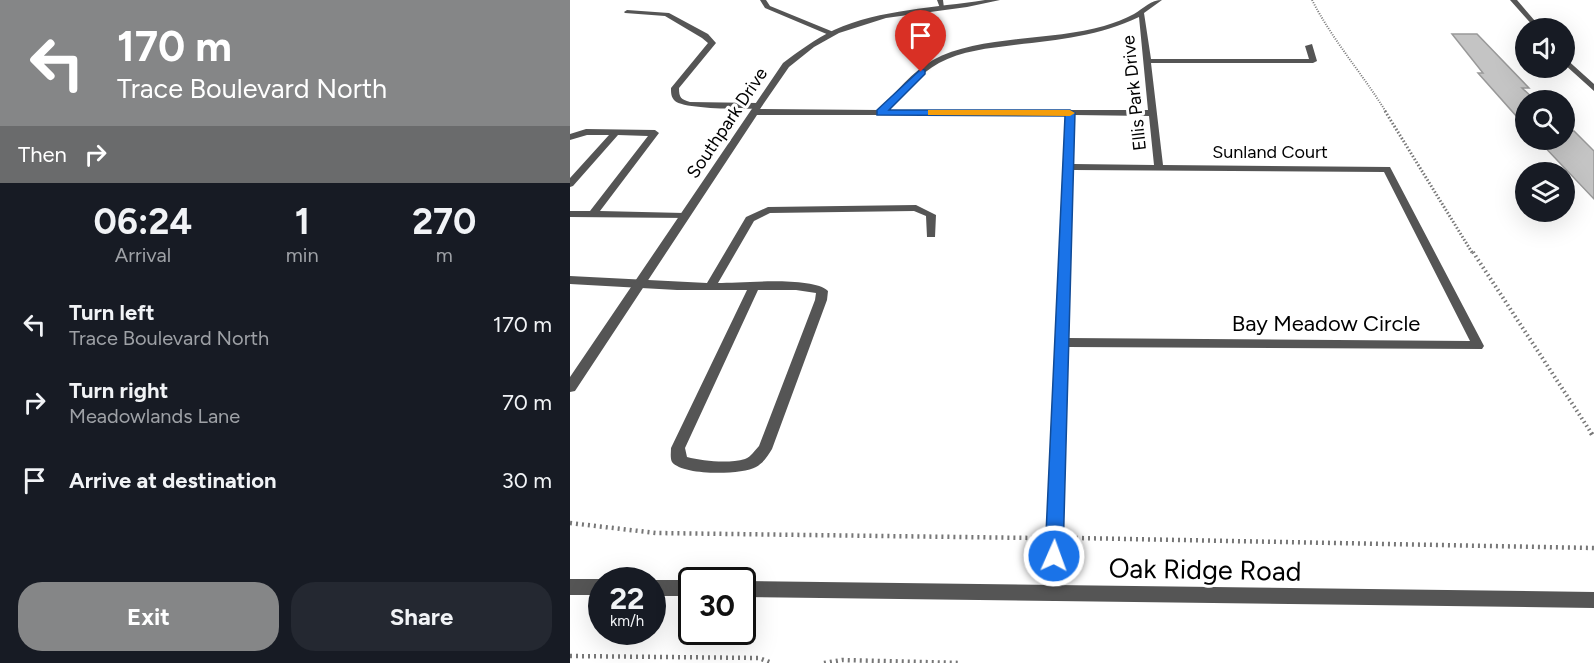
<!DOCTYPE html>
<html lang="en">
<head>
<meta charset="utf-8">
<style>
  body { margin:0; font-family:Figtree,sans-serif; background:#242831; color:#f1f3f6; height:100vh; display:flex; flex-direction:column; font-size:22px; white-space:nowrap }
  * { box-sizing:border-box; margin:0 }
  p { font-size:20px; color:#9ea1a6 }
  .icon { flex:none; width:33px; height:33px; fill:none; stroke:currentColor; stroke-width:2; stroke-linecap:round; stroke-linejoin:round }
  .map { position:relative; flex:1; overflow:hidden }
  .side { display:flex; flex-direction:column; background:#171b24; width:570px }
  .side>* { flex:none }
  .guide { background:#858687; color:#fff; overflow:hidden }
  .controls { position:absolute; left:945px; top:18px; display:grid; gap:12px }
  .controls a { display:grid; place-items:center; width:60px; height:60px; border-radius:50%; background:#171b24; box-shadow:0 6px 24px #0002; font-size:30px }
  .speed { position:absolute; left:18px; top:567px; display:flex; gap:12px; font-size:30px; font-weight:700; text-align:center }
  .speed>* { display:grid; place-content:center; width:78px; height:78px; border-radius:50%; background:#171b24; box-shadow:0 6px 24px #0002; line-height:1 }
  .speed small { font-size:15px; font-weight:400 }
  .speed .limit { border:3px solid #111; border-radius:9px; background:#fff; color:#111 }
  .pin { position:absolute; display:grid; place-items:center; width:51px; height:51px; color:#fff; margin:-62px -26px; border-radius:50% 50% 50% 0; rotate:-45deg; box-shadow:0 0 6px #0007 }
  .pin .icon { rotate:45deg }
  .me { position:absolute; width:66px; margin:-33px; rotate:2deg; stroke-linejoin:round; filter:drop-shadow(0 0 4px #0008) }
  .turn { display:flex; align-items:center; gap:21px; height:126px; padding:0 18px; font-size:27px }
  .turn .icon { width:78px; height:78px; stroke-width:2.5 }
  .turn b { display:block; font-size:42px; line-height:51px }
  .then { display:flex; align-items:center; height:57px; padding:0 18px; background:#0003; gap:12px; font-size:22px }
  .eta { display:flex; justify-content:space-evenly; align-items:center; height:102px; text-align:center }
  .eta b { font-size:36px; font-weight:700; line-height:42px }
  .action { display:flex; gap:12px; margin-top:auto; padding:12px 18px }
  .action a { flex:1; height:69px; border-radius:24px; background:#858687; color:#fff; font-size:24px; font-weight:700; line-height:69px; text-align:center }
  .action a+a { background:#242831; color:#f1f3f6 }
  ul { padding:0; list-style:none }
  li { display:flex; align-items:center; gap:18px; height:78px; padding:0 18px }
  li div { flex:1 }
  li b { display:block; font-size:22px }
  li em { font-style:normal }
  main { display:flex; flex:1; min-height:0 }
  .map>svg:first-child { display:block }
  .building { fill:#c4c4c4; stroke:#999; stroke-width:1.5 }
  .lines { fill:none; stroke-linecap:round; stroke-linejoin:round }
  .path-far3 { stroke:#777; stroke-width:2; stroke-dasharray:1 1.5; stroke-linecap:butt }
  .path-far2 { stroke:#777; stroke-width:3; stroke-dasharray:1.5 2; stroke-linecap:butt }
  .path-far1 { stroke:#777; stroke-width:4; stroke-dasharray:1.5 3; stroke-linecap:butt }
  .path { stroke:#777; stroke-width:4.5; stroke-dasharray:2 4; stroke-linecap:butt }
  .service { fill:#555; fill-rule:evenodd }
  .minor { fill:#555; fill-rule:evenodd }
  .tertiary { fill:#555; fill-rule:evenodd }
  .route { fill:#1a73e8; stroke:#114b97; stroke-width:1.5 }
  .slow { fill:#f59e0b }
  .labels { text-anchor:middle; stroke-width:6; stroke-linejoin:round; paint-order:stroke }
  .far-street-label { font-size:18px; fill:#000; stroke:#fff }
  .street-label { font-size:22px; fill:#000; stroke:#fff }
  .near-street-label { font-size:27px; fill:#000; stroke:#fff }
</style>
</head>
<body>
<main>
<section class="side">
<div class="guide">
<div class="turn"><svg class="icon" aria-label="left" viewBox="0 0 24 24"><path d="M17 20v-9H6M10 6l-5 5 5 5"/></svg><div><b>170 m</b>Trace Boulevard North</div></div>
<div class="then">Then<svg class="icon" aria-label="right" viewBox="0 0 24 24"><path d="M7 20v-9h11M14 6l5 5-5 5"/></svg></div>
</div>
<div class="eta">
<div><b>06:24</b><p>Arrival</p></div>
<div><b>1</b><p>min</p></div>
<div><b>270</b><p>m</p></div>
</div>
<ul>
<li><svg class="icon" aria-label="left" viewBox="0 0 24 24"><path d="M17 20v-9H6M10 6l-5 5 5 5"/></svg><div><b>Turn left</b><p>Trace Boulevard North</p></div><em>170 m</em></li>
<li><svg class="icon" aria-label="right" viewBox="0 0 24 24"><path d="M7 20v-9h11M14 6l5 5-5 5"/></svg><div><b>Turn right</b><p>Meadowlands Lane</p></div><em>70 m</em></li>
<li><svg class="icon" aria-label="arrive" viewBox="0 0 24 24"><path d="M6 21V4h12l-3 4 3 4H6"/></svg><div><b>Arrive at destination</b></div><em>30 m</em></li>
</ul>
<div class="action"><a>Exit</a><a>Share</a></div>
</section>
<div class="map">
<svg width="1024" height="663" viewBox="0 0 1024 663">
  <rect width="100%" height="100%" fill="#fff"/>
  <!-- building -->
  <path class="building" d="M882,34h25l52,54h-7l13,12h-9v27l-48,-54h5z
    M994,131h10l20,20v48l-56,-59h26z"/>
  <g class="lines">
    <!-- path-far3 -->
    <path class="path-far3" d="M742,0c21,41 50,73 74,112"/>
    <!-- path-far2 -->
    <path class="path-far2" d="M815,111l88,143"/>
    <!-- path-far1 -->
    <path class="path-far1" d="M903,252l119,182"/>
    <!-- path -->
    <path class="path" d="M1021,433l3,5
      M0,523l86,10 379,5
      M506,538l518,10
      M0,656l189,2 13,5
      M254,663l18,-3 119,3"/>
    <!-- service -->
    <path class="service" d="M190,0h6l4,6 66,27 -7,2 -64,-27z
      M367,0h6l1,8h-4z
      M57,10l42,3 39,21 8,9 -37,45c0,10 2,11 11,14l68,1 3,1v4c-13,2 -78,1 -86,-7 -4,-4 -4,-8 -4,-13l37,-45 -6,-5 -37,-22 -40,-3 -1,-1z
      M16,129l69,1 4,3 -59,78 84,2 4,1v4l-118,-1v-6h20l58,-75 -30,-1 -45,51 -3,1v-9l39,-43h-22l-17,5v-6z
      M346,205l20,10 -1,22h-8l-1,-21 -12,-5 -144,2 -16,8 -36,62c23,0 94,-7 110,8l-1,9 -55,149c-4,7 -9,14 -16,18 -14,8 -73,9 -84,-5 -2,-4 -1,-10 -1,-14l76,-158h-70l-107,-6v-8l137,7 39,-66 22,-10zM188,290h38l20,3 -1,7 -56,146c-4,4 -8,11 -14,13 -17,5 -42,2 -58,-2l-2,-9z"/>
    <!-- minor -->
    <path class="minor" d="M415,0h15l-33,7 -81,11 -47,15 -25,14 -25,20 -29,42 119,1c17,-18 33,-38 54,-50 45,-25 120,-19 171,-34 10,-3 21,-7 30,-12 10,-6 17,-14 28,-14l-18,13 7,46h158l-4,-13 7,-2 5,17 -4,2h-162l12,102 227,2 94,179 -2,3 -414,-2 -7,246 -2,6 -6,2 -6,-2 -2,-6 21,-478h-309l-182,276 -5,1v-15l213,-314c16,-12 32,-24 51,-33 47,-21 101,-22 151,-30zM569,17l9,93h-259c15,-17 30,-36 50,-47 22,-12 50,-15 75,-18 43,-5 86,-9 125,-28zM504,115l75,1 5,49 -81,-1zM503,170l311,2 86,169 -402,-3z
      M940,0h7l24,28h-6z
      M994,57l30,27v7l-30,-27z"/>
    <!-- tertiary -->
    <path class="tertiary" d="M0,579h32l3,1h-3v15h-32z
      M81,580h41v16h-40z
      M172,581l852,11v16l-852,-11z"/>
  </g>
  <!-- route -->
  <path class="route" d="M351,69l4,1v4l-36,36h181l5,3 -12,443 -3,6 -6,3 -6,-3 -3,-6 20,-440 -188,-1v-5z"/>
  <!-- slow -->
  <path class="slow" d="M358,110h142l5,3 -5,3 -138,-1h-4z"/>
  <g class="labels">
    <!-- far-street labels -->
    <g class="far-street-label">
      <text transform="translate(564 93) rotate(-96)" y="6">Ellis Park Drive</text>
      <text transform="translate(157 123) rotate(-56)" y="6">Southpark Drive</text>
      <text x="700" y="158">Sunland Court</text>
    </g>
    <!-- street labels -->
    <g class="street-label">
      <text x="756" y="331">Bay Meadow Circle</text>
    </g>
    <!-- near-street labels -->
    <g class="near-street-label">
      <text transform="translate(635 570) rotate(1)" y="9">Oak Ridge Road</text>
    </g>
  </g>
</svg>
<div class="controls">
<a><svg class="icon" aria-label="sound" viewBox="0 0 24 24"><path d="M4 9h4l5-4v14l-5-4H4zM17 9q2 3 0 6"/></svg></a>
<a><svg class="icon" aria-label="search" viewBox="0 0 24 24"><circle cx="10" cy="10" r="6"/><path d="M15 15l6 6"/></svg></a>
<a><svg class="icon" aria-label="layers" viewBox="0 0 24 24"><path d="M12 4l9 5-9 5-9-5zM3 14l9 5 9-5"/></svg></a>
</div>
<div class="speed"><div>22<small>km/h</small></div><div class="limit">30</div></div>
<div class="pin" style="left:351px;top:72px;background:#d93025"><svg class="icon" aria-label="arrive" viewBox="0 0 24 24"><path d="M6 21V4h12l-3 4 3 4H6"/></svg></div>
<svg class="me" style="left:484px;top:556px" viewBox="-20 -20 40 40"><circle r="17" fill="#1a73e8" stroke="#fff" stroke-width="3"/><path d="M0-11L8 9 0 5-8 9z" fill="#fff"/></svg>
</div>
</main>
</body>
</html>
